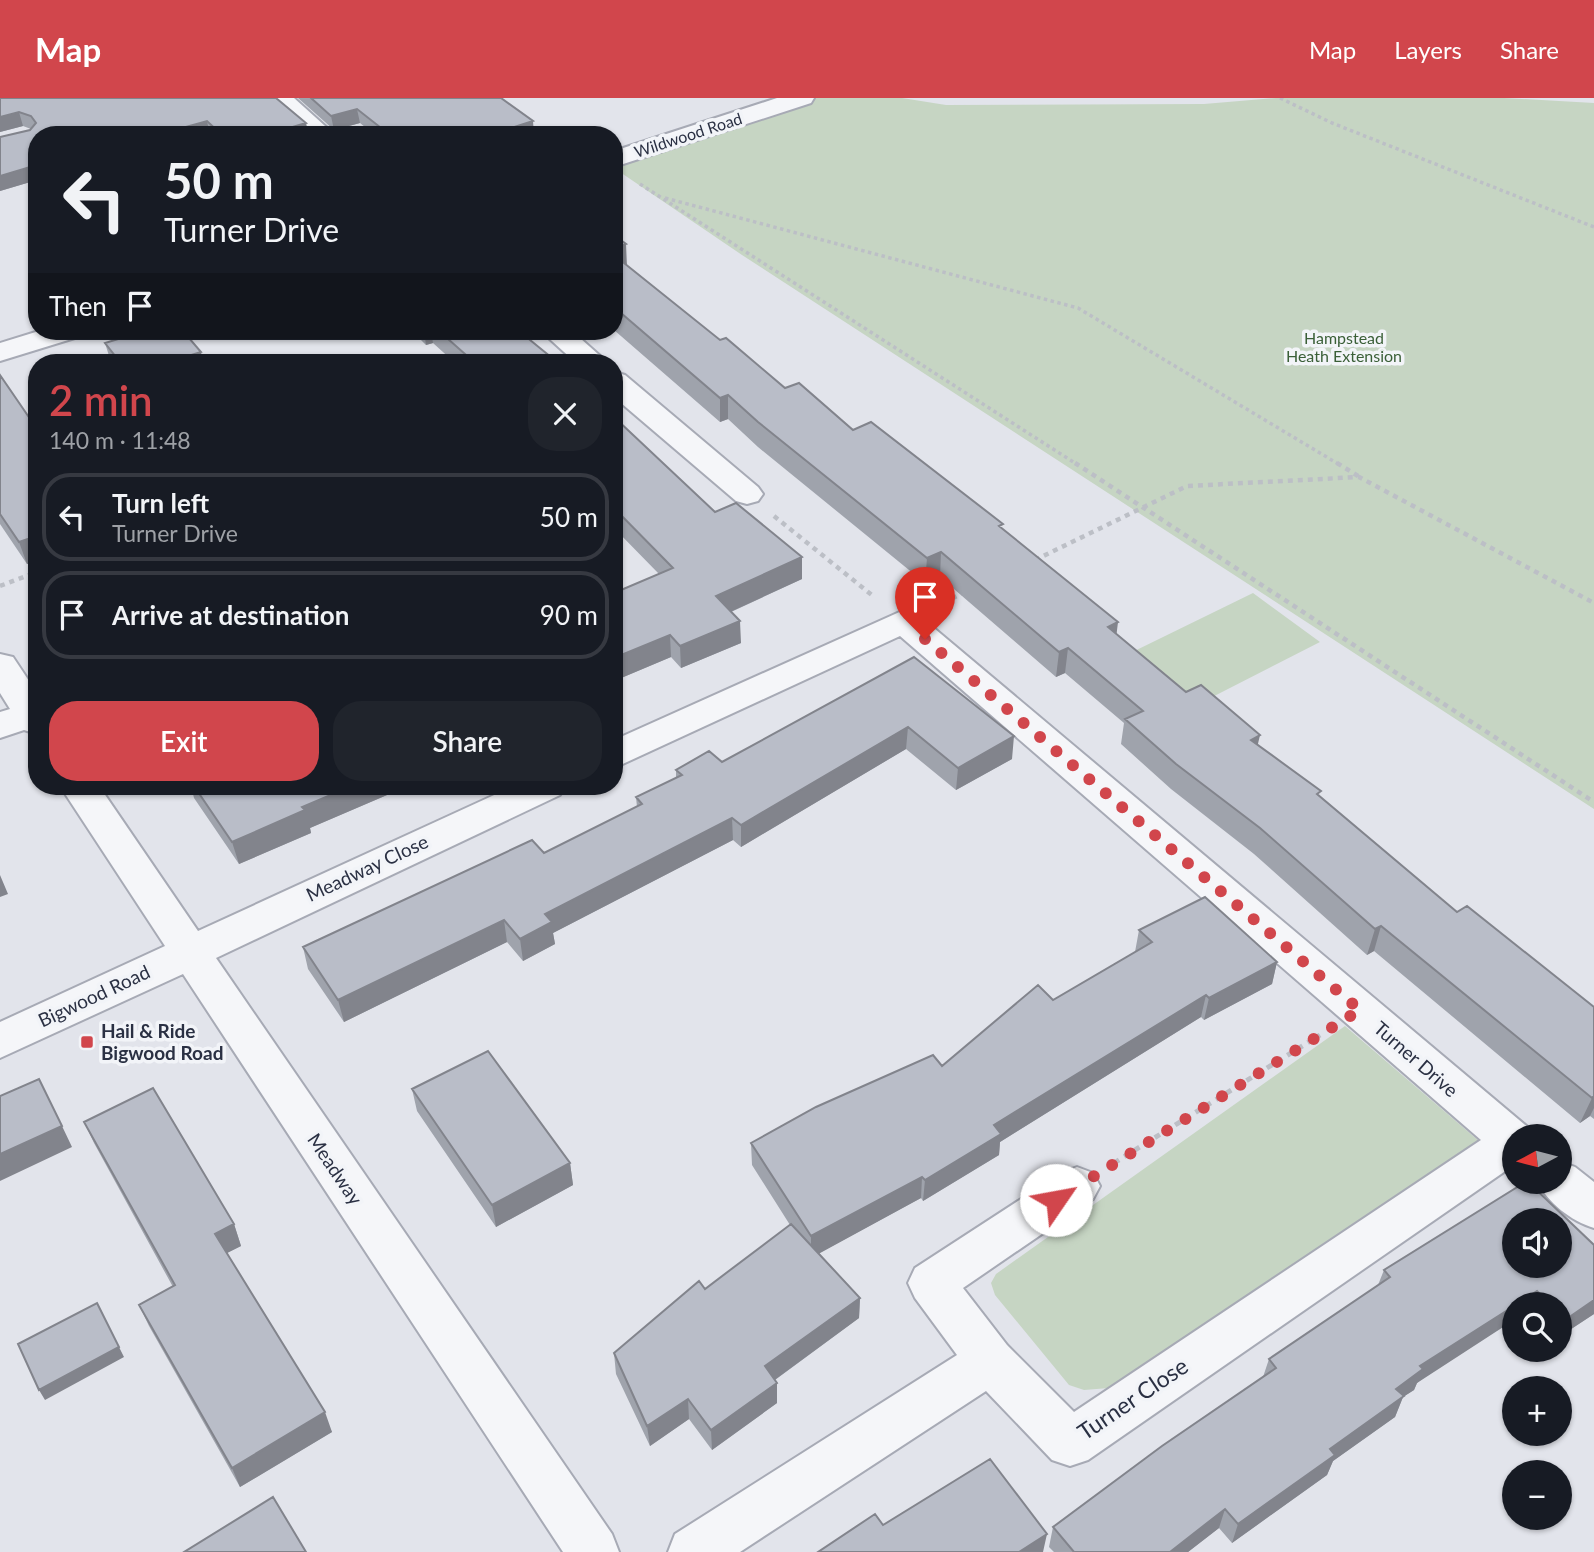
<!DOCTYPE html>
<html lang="en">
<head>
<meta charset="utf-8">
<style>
  body { margin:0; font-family:Lato,sans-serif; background:#20242c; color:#f1f3f6; height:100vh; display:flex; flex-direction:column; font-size:26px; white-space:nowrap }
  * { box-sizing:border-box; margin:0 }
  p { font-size:23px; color:#9ea1a6 }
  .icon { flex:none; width:38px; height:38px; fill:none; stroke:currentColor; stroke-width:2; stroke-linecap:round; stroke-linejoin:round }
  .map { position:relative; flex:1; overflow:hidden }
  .side { position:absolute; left:28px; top:256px; width:595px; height:441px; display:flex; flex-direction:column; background:#171b24; border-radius:28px; box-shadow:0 2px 5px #0004 }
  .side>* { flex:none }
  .guide { position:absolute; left:28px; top:28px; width:595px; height:214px; border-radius:28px; box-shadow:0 2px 5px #0004; background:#171b24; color:#f1f3f6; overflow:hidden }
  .needle { width:46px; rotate:263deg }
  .controls { position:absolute; left:1502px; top:1026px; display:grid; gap:14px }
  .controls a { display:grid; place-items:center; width:70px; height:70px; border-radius:50%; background:#171b24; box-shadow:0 2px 5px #0004; font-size:35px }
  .pin { position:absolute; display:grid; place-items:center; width:60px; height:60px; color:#fff; margin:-72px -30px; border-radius:50% 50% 50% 0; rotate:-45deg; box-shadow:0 0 7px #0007 }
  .pin .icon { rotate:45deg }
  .me { position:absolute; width:77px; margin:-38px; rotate:57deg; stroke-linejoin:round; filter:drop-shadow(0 0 5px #0008) }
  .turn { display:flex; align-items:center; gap:24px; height:147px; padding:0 21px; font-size:32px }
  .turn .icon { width:91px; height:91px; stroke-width:2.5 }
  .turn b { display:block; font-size:49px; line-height:60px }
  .then { display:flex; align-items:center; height:66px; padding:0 21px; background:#0003; gap:14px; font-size:26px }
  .round { display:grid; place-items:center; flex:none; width:74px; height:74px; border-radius:28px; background:#20242c }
  .head { display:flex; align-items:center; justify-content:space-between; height:119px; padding:0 21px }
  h1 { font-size:42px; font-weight:600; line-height:52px; color:#d1464c }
  .cta { display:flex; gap:14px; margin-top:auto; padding:14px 21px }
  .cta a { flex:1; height:80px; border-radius:28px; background:#d1464c; color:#fff; font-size:28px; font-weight:600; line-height:80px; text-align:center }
  .cta a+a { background:#20242c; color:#f1f3f6 }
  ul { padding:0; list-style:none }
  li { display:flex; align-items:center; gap:21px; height:88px; margin:0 14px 10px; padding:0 7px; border:4px solid #363941; border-radius:28px }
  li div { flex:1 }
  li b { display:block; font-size:26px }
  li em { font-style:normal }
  header { display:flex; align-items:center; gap:42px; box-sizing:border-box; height:98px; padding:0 35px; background:#d1464c; color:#fff }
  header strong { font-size:33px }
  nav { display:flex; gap:38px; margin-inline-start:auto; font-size:24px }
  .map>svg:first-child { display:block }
  .green { fill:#c6d5c3 }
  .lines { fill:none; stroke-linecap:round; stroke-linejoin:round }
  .minor-casing { stroke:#a7aab5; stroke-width:4 }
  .path-far2 { stroke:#bcbfc6; stroke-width:3.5; stroke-dasharray:3.5 3.5; stroke-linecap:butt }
  .path-far1 { stroke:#bcbfc6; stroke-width:4.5; stroke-dasharray:5 5; stroke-linecap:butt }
  .path { stroke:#bcbfc6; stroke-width:5; stroke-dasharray:6 6; stroke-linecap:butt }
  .minor { fill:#f5f6f9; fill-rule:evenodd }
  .wall { fill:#9fa3ac }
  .shaded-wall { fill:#82848c }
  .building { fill:#b9bdc8; stroke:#82848c; stroke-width:2; fill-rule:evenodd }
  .route { stroke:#d1464c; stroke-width:12; stroke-dasharray:0 21.6 }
  .poi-dot { fill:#d1464c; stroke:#f2f4f8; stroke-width:2.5 }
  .labels { text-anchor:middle; stroke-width:7; stroke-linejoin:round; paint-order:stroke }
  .far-street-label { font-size:16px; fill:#2a3043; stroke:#f2f4f8 }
  .far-park-label { font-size:16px; fill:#3a5f37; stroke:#f2f4f8 }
  .street-label { font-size:19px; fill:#2a3043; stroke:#f2f4f8 }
  .poi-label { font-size:19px; font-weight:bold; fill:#2a3043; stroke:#f2f4f8; text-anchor:start }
  .near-street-label { font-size:23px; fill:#2a3043; stroke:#f2f4f8 }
</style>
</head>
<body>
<header>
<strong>Map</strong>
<nav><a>Map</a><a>Layers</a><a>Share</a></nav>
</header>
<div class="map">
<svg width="1594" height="1454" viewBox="0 0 1594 1454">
  <rect width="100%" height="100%" fill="#e2e4eb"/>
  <!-- green -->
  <path class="green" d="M802,0h100l44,7 258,-1 72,-6h228l90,5v706l-852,-554 -128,-87v-9z
    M1253,495l67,49 -139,71 -67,-52z
    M1345,928l134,115 -370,247 -25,2 -15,-5 -74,-90 -4,-12 5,-9z"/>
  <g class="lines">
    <defs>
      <path id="minor" d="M267,0h27l41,37h-27z
        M777,0h37l-3,5 -197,64v-16z
        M39,233h43l-4,6 -78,24v-18z
        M541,233h31l35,31h-32z
        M614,274l11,3 133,112 5,7 -5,7 -11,3 -11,-3 -122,-104z
        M904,512l12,3 614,516 3,7h-19v29l-426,295 -18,6 -18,-6 -66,-69 -246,161h-72l7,-18 282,-179 -42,-57 -7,-15 7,-15 146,-95 16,-6 16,6 7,13 -7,13 -130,89 44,57 67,67 407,-272 -581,-504 -286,132v-28z
        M0,556l13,3 24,36v41l-13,-4 -24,8v-26l10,-3 -10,-16z
        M60,688h39l99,145 316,-145h52l-6,9 -344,163 396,576 7,18h-56l-380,-578 -183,84v-36l165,-76z
        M1559,1063l16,6 19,15v46c-23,-7 -46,-25 -57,-47h22z"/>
    </defs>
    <!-- minor casing -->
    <use href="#minor" class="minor-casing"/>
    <!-- path-far2 -->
    <path class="path-far2" d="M1280,0l52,25 262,104
      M640,86l438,281
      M665,100l413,110 262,157"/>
    <!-- path-far1 -->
    <path class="path-far1" d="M1075,365l519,339
      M1337,365l21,13
      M774,418l99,80
      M1035,462l152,-74 172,-9 235,126
      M0,488l37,-14
      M943,505l20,-10"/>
    <!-- path -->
    <path class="path" d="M1114,1065l206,-128"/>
    <!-- minor -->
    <use href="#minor" class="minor"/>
  </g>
  <!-- wall -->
  <path class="wall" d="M0,0l306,25 2,12h-271v45l-37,11v-54l30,-7 1,-1 -8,-3 -23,6z
    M298,0h203l33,37h-159l-15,-12 -26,7z
    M614,137l13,30 93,75 65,48 68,42 150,99 114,106 69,57 72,53 199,167 137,95v112l-4,-3 -10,7 -206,-172 -7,4 -113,-101 -83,-65 -50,-45 3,-21 -59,-50 -9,4 -116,-100 -15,6 -167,-136 -30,-28 -8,3 -106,-92z
    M128,233h55l20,31h-91l-2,-3 -5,-16 26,-8z
    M412,233h107l38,31h-103l-21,-19 -7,2z
    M0,277l37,54v132l-10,3 -27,-40z
    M614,319l101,95 87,45v22l-71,33 10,31 -60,25 -10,-11 -57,24v-88l45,-19 -45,-46z
    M914,559l98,102 -56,31 -50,-41 -165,98 -8,-7 -180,93 2,11 -32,17 -16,-19 -163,80 -36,-53 -5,-22 241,-94 93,-46 -1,-10 40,-19v-8l46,-8z
    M191,688h217l-98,42 1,5 -72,31 -45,-66z
    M1139,832l138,32 -5,22 -68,36 -3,-3 -201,125 -1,13 -76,46 -2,-3 -102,55 41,45 -1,20 -84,62 2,3v20l-65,47 -23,-31 -39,27 -34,-72 -2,-21 91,-64 85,-64 -38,-60 -1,-22 191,-77 193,-114z
    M412,991l158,74 3,22 -77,42 -79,-116z
    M84,1024l150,102 7,22 -14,7 105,179 -92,55 -91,-161 -10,-21 34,-18 -79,-144z
    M1594,1147v69l-35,23v-33h-45l-97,79 -3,7 -11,7 -8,20 -62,44 -6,14 -95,68 -13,-15 -31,24h-134l-5,-5 4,-20 210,-150 6,-18 109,-74 6,-15z"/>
  <!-- shaded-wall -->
  <path class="shaded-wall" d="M357,11l3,14 -26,7 -3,-14z
    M19,14l4,14 -23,6v-15z
    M207,23l3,14h-53z
    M533,23l1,14h-45z
    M306,25l2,12h-42z
    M37,67v15l-37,11v-15z
    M626,146l1,23 -13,5v-24z
    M424,233h7l2,12 -7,2z
    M201,254l2,10h-34z
    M728,297v24l-8,3v-24z
    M34,439l3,8v16l-10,3 -8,-22z
    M941,454l-1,25 -15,6 2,-25z
    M802,459v22l-85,39 -1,-22z
    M740,523l1,22 -60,25 -1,-22z
    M1118,524l-3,25 -7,-20z
    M670,537l1,22 -57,24v-23z
    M1068,550l-3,25 -9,4 3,-25z
    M908,629l-2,22 -165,98v-22z
    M1260,637l-6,26 -3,-21z
    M1014,638l-2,23 -56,31 2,-22z
    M352,688h56l-98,42 1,5 -72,31 -7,-22 70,-35z
    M732,720l1,22 -180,93 2,11 -32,17 -3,-22 25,-25z
    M0,777l8,19 -8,3z
    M504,822l3,22 -163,80 -6,-22z
    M1381,828l-7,25 -7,4 8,-26z
    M1277,864l-5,22 -68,36 5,-22z
    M1206,897l-5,22 -201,125 -1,13 -76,46 2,-21 69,-55z
    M1594,998v12l-4,8 -10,7 12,-25z
    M62,1028l10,21 -72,34v-27z
    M570,1065l3,22 -77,42 -4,-22z
    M922,1079l-1,21 -110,60v-22z
    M234,1126l7,22 -18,9 -8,-21z
    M1537,1193l-6,13h-14z
    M860,1200l-1,20 -94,69v-21z
    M1594,1202v14l-35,23v-6l6,-11z
    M1514,1208v14l-97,63 -3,7 -11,7 -8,20 -62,44 -6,14 -95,68 6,-19 92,-75 90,-83z
    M119,1249l5,10 -79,43 -6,-10z
    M777,1285v20l-65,47 -1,-20z
    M688,1301l1,20 -39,27 -3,-20z
    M325,1314l7,20 -92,55 -8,-19z
    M1225,1411l-6,19 -31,24h-18z
    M1047,1436l-4,18h-24z"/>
  <!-- building -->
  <path class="building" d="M0,0h276l30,25 -40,12h-44l-15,-14 -50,14h-120v30l-37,11v-39l30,-7 6,-7 -5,-7 -12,-4 -19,5z
    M311,0h190l32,23 -44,14h-99l-33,-26 -26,7z
    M614,137l12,9 -12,4z
    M614,157l106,85 6,-2 59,50 14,-5 54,47 18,-8 132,102 -4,2 119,96 -10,5 78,65 15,-7 59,50 -9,5 70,51 -4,3 140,118 10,-6 127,101v89l-2,2 -211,-172 -6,3 -115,-101 -84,-64 -51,-45 18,-8 -75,-63 -9,4 -118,-100 -14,6 -169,-136 -30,-27 -8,3 -106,-91z
    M136,233h47l18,21 -32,10h-49l-15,-19 33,-10z
    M439,233h80l38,31h-83z
    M0,277l37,54v112l-3,-4 -15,5 -19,-28z
    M614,319l101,95 21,-9 66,54 -86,39 24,25 -60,25 -10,-11 -56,23v-48l2,-1 -2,-1v-15l59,-25 -59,-60z
    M914,559l100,79 -56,32 -50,-41 -167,98 -9,-7 -187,96 7,8 -32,17 -16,-19 -166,80 -35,-53 229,-107 12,13 98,-49 -6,-7 46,-22 -6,-5 33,-19 13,11z
    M194,688h158l-50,21 3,3 -73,32z
    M1205,799l72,65 -68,36 -3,-3 -212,130 7,9 -76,46 -3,-3 -111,59 -60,-93 65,-36 117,-52 9,11 96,-81 15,15 99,-58 -13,-12z
    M488,953l82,112 -78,42 -80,-116z
    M39,981l23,47 -62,28v-58z
    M153,990l81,136 -19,10 110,178 -93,56 -93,-163 36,-20 -91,-163z
    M1527,1083l67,64v55l-29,20 -6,-6v-10h-9l-13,-13 -20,13h-3v2l-94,60 3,3 -27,20 8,7 -74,53 5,6 -97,69 -13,-15 -55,43h-96l-21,-25 109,-81 114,-78 -7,-9 121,-82 -6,-7zM1514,1122h45v45h-45z
    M791,1126l69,74 -95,68 12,17 -66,47 -23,-31 -41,27 -33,-73 85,-72 6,8z
    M97,1205l22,44 -80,43 -21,-46z
    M990,1361l57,75 -28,18h-201l57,-38 8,11z
    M273,1399l33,55h-122z"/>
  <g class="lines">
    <!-- route -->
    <path class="route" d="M925,541l435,371 -304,190"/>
  </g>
  <!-- markers -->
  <rect class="poi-dot" x="80" y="937" width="14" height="14" rx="3.5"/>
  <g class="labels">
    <!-- far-street labels -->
    <g class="far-street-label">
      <text transform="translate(688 37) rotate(-18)" y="6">Wildwood Road</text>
    </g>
    <!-- far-park labels -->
    <g class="far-park-label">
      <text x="1344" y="246">Hampstead<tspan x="1344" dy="18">Heath Extension</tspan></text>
    </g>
    <!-- street labels -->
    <g class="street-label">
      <text transform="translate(367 770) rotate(-25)" y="7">Meadway Close</text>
      <text transform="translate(94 898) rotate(-25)" y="7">Bigwood Road</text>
      <text transform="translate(1416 961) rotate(41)" y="7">Turner Drive</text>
      <text transform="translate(335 1071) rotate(56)" y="7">Meadway</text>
    </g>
    <!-- poi labels -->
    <g class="poi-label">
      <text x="101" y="940">Hail &amp; Ride<tspan x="101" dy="22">Bigwood Road</tspan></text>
    </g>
    <!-- near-street labels -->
    <g class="near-street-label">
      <text transform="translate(1133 1301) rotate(-34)" y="8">Turner Close</text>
    </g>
  </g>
</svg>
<div class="controls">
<a><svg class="needle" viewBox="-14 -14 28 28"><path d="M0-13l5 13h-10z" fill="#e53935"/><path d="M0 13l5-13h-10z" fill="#9ea1a6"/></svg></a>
<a><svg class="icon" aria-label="sound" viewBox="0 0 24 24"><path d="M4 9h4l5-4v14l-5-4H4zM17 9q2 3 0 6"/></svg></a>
<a><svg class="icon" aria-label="search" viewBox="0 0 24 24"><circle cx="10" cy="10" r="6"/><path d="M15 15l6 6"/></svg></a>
<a>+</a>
<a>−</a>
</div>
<div class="pin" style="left:925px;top:541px;background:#d93025"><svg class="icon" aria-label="arrive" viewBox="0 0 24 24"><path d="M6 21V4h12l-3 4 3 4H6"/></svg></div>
<svg class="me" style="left:1056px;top:1102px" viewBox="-20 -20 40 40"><circle r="19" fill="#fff"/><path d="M0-13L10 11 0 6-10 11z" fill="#d1464c"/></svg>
<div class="guide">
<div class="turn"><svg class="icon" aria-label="left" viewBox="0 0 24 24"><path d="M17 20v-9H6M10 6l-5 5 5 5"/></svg><div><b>50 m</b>Turner Drive</div></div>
<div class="then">Then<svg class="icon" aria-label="arrive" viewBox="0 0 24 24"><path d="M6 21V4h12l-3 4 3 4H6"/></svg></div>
</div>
<section class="side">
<div class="head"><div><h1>2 min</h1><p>140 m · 11:48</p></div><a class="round"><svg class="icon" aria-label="close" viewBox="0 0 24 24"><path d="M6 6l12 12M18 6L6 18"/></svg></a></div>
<ul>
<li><svg class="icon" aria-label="left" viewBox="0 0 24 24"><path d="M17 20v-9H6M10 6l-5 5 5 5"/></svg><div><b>Turn left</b><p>Turner Drive</p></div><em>50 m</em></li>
<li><svg class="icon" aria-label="arrive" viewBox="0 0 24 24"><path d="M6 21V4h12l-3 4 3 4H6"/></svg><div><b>Arrive at destination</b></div><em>90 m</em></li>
</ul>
<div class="cta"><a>Exit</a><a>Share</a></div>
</section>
</div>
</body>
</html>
